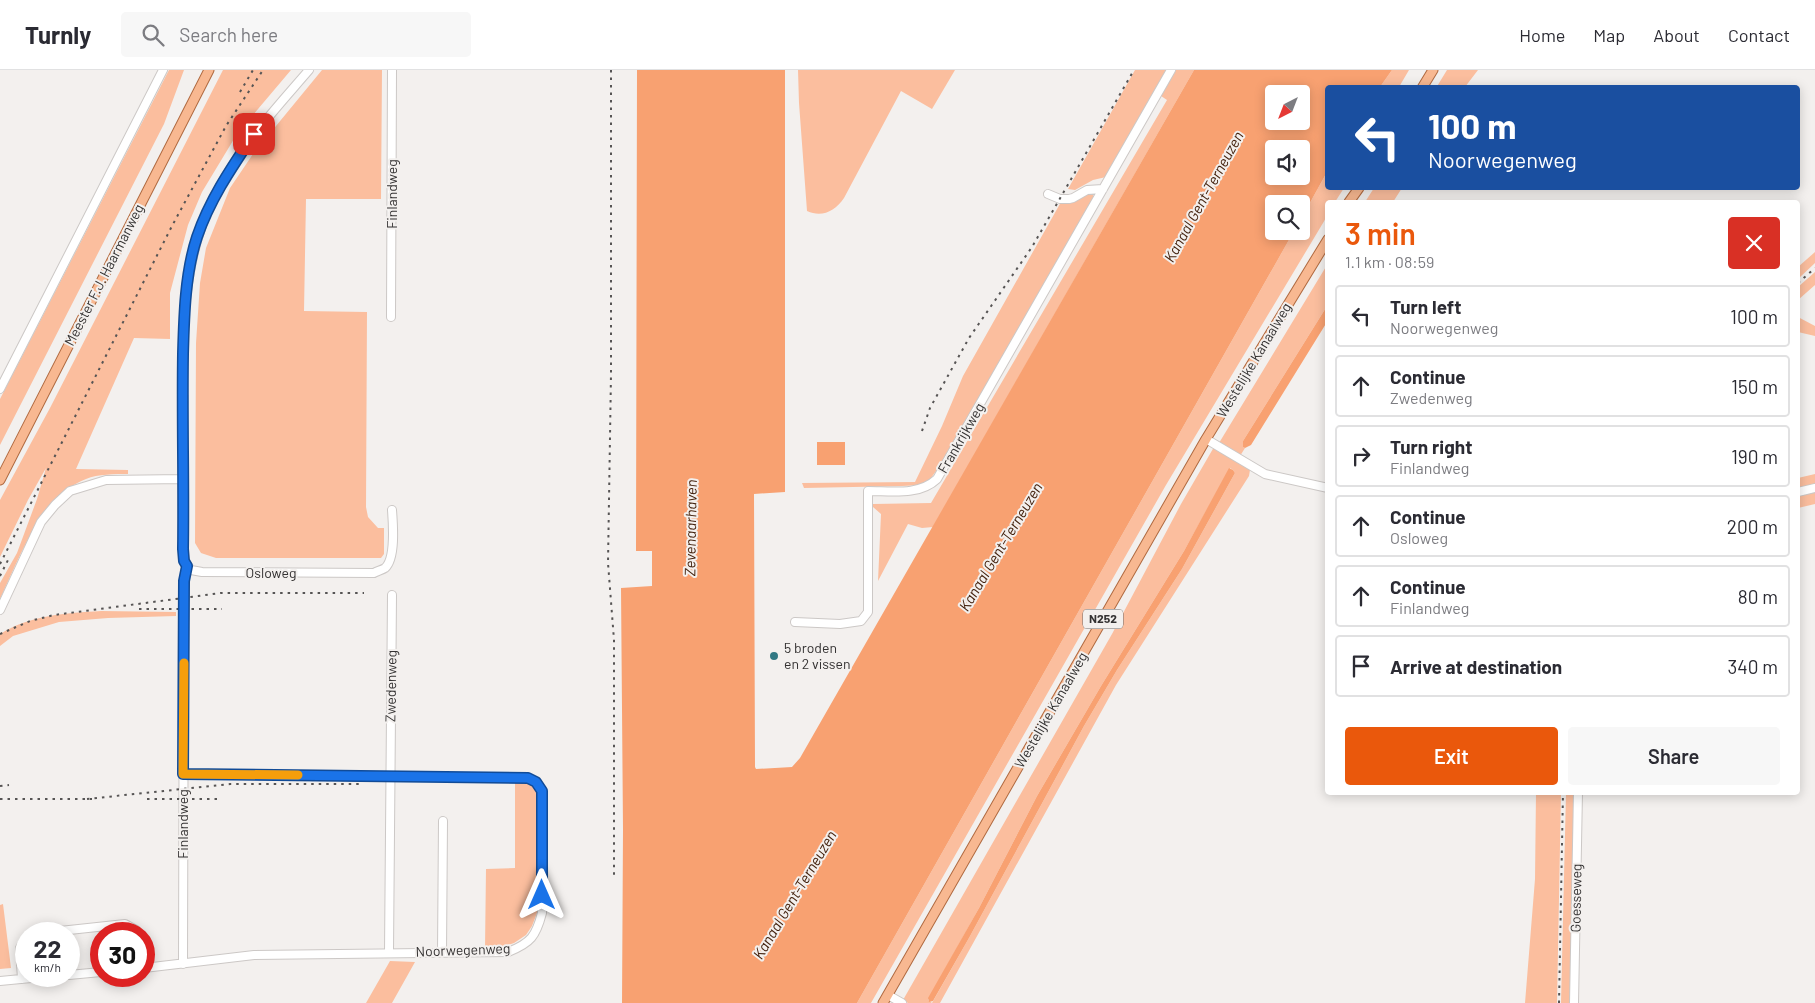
<!DOCTYPE html>
<html lang="en">
<head>
<meta charset="utf-8">
<style>
  body { margin:0; font-family:Barlow,sans-serif; background:#f7f7f7; color:#2b2b33; height:100vh; display:flex; flex-direction:column; font-size:19px; white-space:nowrap }
  * { box-sizing:border-box; margin:0 }
  p { font-size:16px; color:#7c7c81 }
  .icon { flex:none; width:28px; height:28px; fill:none; stroke:currentColor; stroke-width:2; stroke-linecap:round; stroke-linejoin:round }
  .map { position:relative; flex:1; overflow:hidden }
  .details { position:absolute; left:1325px; top:130px; width:475px; height:595px; display:flex; flex-direction:column; background:#fff; border-radius:5px; box-shadow:0 2px 12px #0003 }
  .details>* { flex:none }
  .hud { position:absolute; left:1325px; top:15px; width:475px; height:105px; border-radius:5px; box-shadow:0 2px 12px #0003; background:#1a4fa0; color:#fff; overflow:hidden }
  .needle { width:32px; rotate:222deg }
  .buttons { position:absolute; left:1265px; top:15px; display:grid; gap:10px }
  .buttons a { display:grid; place-items:center; width:45px; height:45px; border-radius:5px; background:#fff; box-shadow:0 2px 12px #0003; font-size:25px }
  .speed { position:absolute; left:15px; top:852px; display:flex; gap:10px; font-size:25px; font-weight:700; text-align:center }
  .speed>* { display:grid; place-content:center; width:65px; height:65px; border-radius:50%; background:#fff; box-shadow:0 2px 12px #0003; line-height:1 }
  .speed small { font-size:12px; font-weight:400 }
  .speed .limit { border:8px solid #d22; background:#fff; color:#111 }
  .pin { position:absolute; display:grid; place-items:center; width:42px; height:42px; color:#fff; margin:-21px; border-radius:10px; box-shadow:0 2px 8px #0006 }
  .me { position:absolute; width:55px; margin:-28px; rotate:0deg; stroke-linejoin:round; filter:drop-shadow(0 0 4px #0008) }
  .turn { display:flex; align-items:center; gap:18px; height:105px; padding:0 20px; font-size:22px }
  .turn .icon { width:65px; height:65px; stroke-width:2.5 }
  .turn b { display:block; font-size:35px; line-height:42px }
  .round { display:grid; place-items:center; flex:none; width:52px; height:52px; border-radius:5px; background:#f7f7f7 }
  .overview { display:flex; align-items:center; justify-content:space-between; height:85px; padding:0 20px }
  h1 { font-size:30px; font-weight:600; line-height:38px; color:#ea580c }
  .cta { display:flex; gap:10px; margin-top:auto; padding:10px 20px }
  .cta a { flex:1; height:58px; border-radius:5px; background:#ea580c; color:#fff; font-size:20px; font-weight:600; line-height:58px; text-align:center }
  .cta a+a { background:#f7f7f7; color:#2b2b33 }
  ul { padding:0; list-style:none }
  li { display:flex; align-items:center; gap:15px; height:62px; margin:0 10px 8px; padding:0 10px; border:2px solid #e1e1e2; border-radius:5px }
  li div { flex:1 }
  li b { display:block; font-size:19px }
  li em { font-style:normal }
  header { display:flex; align-items:center; gap:30px; box-sizing:border-box; height:70px; padding:0 25px; background:#fff; border-bottom:1px solid #e1e1e2 }
  header strong { font-size:24px }
  nav { display:flex; gap:28px; margin-inline-start:auto; font-size:18px }
  .search { width:350px; height:45px; background:#f7f7f7; display:flex; align-items:center; gap:12px; box-sizing:border-box; padding:0 18px; border-radius:5px; color:#7c7c81; font-size:19px }
  .map>svg:first-child { display:block }
  .green { fill:#fbbe9e; fill-rule:evenodd }
  .water { fill:#f8a171; fill-rule:evenodd }
  .lines { fill:none; stroke-linecap:round; stroke-linejoin:round }
  .minor-casing { stroke:#ccc8c6; stroke-width:10 }
  .major-casing { stroke:#b06a40; stroke-width:11 }
  .minor { stroke:#fff; stroke-width:8 }
  .major { stroke:#f8b891; stroke-width:9 }
  .rail { stroke:#565454; stroke-width:2; stroke-dasharray:2.5 5; stroke-linecap:butt }
  .route-casing { stroke:#114b97; stroke-width:12 }
  .route { stroke:#1a73e8; stroke-width:9 }
  .slow { stroke:#f59e0b; stroke-width:9 }
  .poi-dot { fill:#317883; stroke:#f3f0ee; stroke-width:2 }
  .labels { text-anchor:middle; stroke-width:4; stroke-linejoin:round; paint-order:stroke }
  .shield { fill:#f3f0ee; stroke:#6d6b6a; stroke-width:1 }
  .shield-label { font-size:12px; font-weight:bold; fill:#343232 }
  .street-label { font-size:14px; fill:#343232; stroke:#f3f0ee }
  .poi-label { font-size:14px; fill:#343232; stroke:#f3f0ee; text-anchor:start }
  .water-label { font-size:15px; font-style:italic; fill:#44220e; stroke:#f3f0ee }
</style>
</head>
<body>
<header>
<strong>Turnly</strong>
<div class="search"><svg class="icon" aria-label="search" viewBox="0 0 24 24"><circle cx="10" cy="10" r="6"/><path d="M15 15l6 6"/></svg>Search here</div>
<nav><a>Home</a><a>Map</a><a>About</a><a>Contact</a></nav>
</header>
<div class="map">
<svg width="1815" height="933" viewBox="0 0 1815 933">
  <rect width="100%" height="100%" fill="#f3f0ee"/>
  <!-- green -->
  <path class="green" d="M169,0h15l-20,54 -164,321v-46z
    M223,0h68l-54,64 -35,58 -14,33 -18,68v46l-36,-1 -58,131 52,1v4c-13,0 -30,0 -42,5 -46,18 -66,78 -86,120v-16l17,-30 20,-54 9,-31 -18,32 -28,57v-57l50,-92z
    M322,0h60l-1,129h-75l-2,112 63,1 -1,195 2,10 10,11h6v26l-3,4h-165l-15,-5 -6,-10 1,-200 4,-60 6,-35 24,-60 23,-34z
    M798,0h157l-23,39 -31,-18 -57,107c-9,13 -22,20 -37,13l-8,-108z
    M1135,0h33l-62,107 -13,3 -18,10 -7,-1z
    M1176,0h18l-261,457 -11,1 -14,-4 -30,57 3,-67 -8,-7v-3l58,-1 236,-403 -6,-4z
    M1392,0h17l-10,17h-19z
    M1447,0h31l-13,17 -29,1z
    M1327,102l1,16h16l-9,14h-7l-1,14 -4,7 -157,262 -295,518h-14l437,-772h7v-12z
    M1374,118h28l-9,14h-28z
    M1088,124l5,1 2,4 -105,179 -48,85 -14,19 -7,3 -19,1 -98,2 -2,-5 113,-1 27,-56 21,-50 98,-174 8,1z
    M1815,182v11l-17,16v-12z
    M1327,195v41l-84,135v6l2,1 -5,8 -21,-13z
    M1815,202v13l-17,15v-13z
    M1798,247l17,9v10l-17,-4z
    M1214,377l33,20 3,3 -1,6 -133,209 -176,318h-32l-5,-3 209,-366 69,-130zM1230,398l3,2 2,3 -53,96 -65,101 -33,56 -115,212 -37,65 -4,-3 1,-2 50,-90 58,-112 64,-110 83,-135z
    M1815,404v13l-17,4v-13z
    M1815,421v13l-17,4v-13z
    M101,541l75,1v4l-68,2 -49,4 -46,14 -13,10v-12c30,-19 66,-21 101,-23z
    M515,710c17,1 22,2 25,20l-1,91 -2,22 -5,13 -6,9 -12,8 -12,4 -17,1 1,-79 29,-1z
    M1536,723h25l-4,210h-32l10,-124z
    M1566,723h10l-4,210h-11z
    M3,834l8,64 -11,1v-64z
    M390,891l25,1 -23,41h-26z"/>
  <!-- water -->
  <path class="water" d="M637,0h148v422l-31,2 1,273 1,2 36,-2 8,-9 394,-688h198l-12,17 -52,1 -1,84 -26,47v-15h-27v27h20l-437,772h-235l1,-173 -2,-242 31,-2v-35h-16zM1274,24h27v27h-27zM1274,79h27v27h-27z
    M1327,236v16l-76,123 -6,3 -2,-1v-6z
    M817,372h28v23h-28z
    M1229,398l4,2 2,3 -53,96 -65,101 -33,56 -115,212 -36,63 -4,1 -1,-4 51,-90 58,-112 64,-110 83,-135z"/>
  <g class="lines">
    <defs>
      <path id="minor" d="M309,0c-37,43 -77,85 -100,138 -31,69 -26,150 -26,224 0,43 -2,86 1,129l7,9 11,2 172,1c3,-2 8,-3 11,-5 11,-10 8,-44 7,-58
        M1048,124l12,5h9l4,-1 14,-8 16,-1
        M391,247l1,-247
        M0,319l163,-319
        M1206,369l59,35 63,14
        M1798,422l17,-4
        M0,540l41,-88 14,-17 15,-14 36,-11 77,-1
        M795,552l45,2 21,-3 7,-9v-121c23,0 51,5 69,-12l234,-409
        M32,864l93,-10 11,6 2,4
        M389,882l3,-357
        M442,883l1,-132
        M183,894l1,-383 3,-15
        M144,898l110,-13 254,-3c23,-9 28,-16 34,-39v-122l-6,-9 -9,-4 -344,-4
        M69,905l32,-3
        M22,909l-2,-31 6,-10
        M0,911l52,-5
        M888,925l14,8
        M1574,933l4,-211"/>
      <path id="major" d="M1422,18l11,-18
        M1349,132l10,-14
        M0,410l209,-410
        M883,933l323,-564 122,-200"/>
    </defs>
    <!-- minor casing -->
    <use href="#minor" class="minor-casing"/>
    <!-- major casing -->
    <use href="#major" class="major-casing"/>
    <!-- minor -->
    <use href="#minor" class="minor"/>
    <!-- major -->
    <use href="#major" class="major"/>
    <!-- rail -->
    <path class="rail" d="M611,0v304l-3,189 6,77v236
      M240,22l13,-22
      M1798,213l17,-15
      M922,361l8,-23 39,-70 63,-91 102,-177
      M0,494l172,-338 54,-100 37,-56
      M0,506l8,-16
      M139,539h83
      M0,564l30,-13 24,-6 167,-22h143
      M0,716l9,-1
      M0,729h92
      M87,729l143,-15h131
      M147,729h75
      M1559,933l4,-211"/>
  </g>
  <g class="lines">
    <defs>
      <path id="route" d="M254,64c-22,33 -44,65 -57,103 -12,36 -13,80 -14,117 -1,65 1,130 0,195l1,12 3,5 -3,15 -1,193 345,4 8,4 6,9v104"/>
    </defs>
    <!-- route casing -->
    <use href="#route" class="route-casing"/>
    <!-- route -->
    <use href="#route" class="route"/>
    <!-- slow -->
    <path class="slow" d="M184,593l-1,111 115,1"/>
  </g>
  <!-- markers -->
  <circle class="poi-dot" cx="774" cy="586" r="5"/>
  <g class="labels">
    <!-- shield labels -->
    <rect class="shield" x="1083" y="539.5" width="40" height="19" rx="4"/>
    <g class="shield-label">
      <text x="1103" y="553">N252</text>
    </g>
    <!-- street labels -->
    <g class="street-label">
      <text transform="translate(392 124) rotate(-90)" y="5">Finlandweg</text>
      <text transform="translate(104 205) rotate(-63)" y="5">Meester F.J. Haarmanweg</text>
      <text transform="translate(1254 290) rotate(-59)" y="5">Westelijke Kanaalweg</text>
      <text transform="translate(961 368) rotate(-60)" y="5">Frankrijkweg</text>
      <text x="271" y="508">Osloweg</text>
      <text transform="translate(391 616) rotate(-89)" y="5">Zwedenweg</text>
      <text transform="translate(1051 640) rotate(-60)" y="5">Westelijke Kanaalweg</text>
      <text transform="translate(183 754) rotate(-90)" y="5">Finlandweg</text>
      <text transform="translate(1576 828) rotate(-89)" y="5">Goesseweg</text>
      <text transform="translate(463 880) rotate(-2)" y="5">Noorwegenweg</text>
    </g>
    <!-- poi labels -->
    <g class="poi-label">
      <text x="784" y="583">5 broden<tspan x="784" dy="16">en 2 vissen</tspan></text>
    </g>
    <!-- water labels -->
    <g class="water-label">
      <text transform="translate(1204 127) rotate(-61)" y="5">Kanaal Gent-Terneuzen</text>
      <text transform="translate(691 458) rotate(-89)" y="5">Zevenaarhaven</text>
      <text transform="translate(1001 477) rotate(-59)" y="5">Kanaal Gent-Terneuzen</text>
      <text transform="translate(795 825) rotate(-59)" y="5">Kanaal Gent-Terneuzen</text>
    </g>
  </g>
</svg>
<div class="buttons">
<a><svg class="needle" viewBox="-14 -14 28 28"><path d="M0-13l5 13h-10z" fill="#e53935"/><path d="M0 13l5-13h-10z" fill="#7c7c81"/></svg></a>
<a><svg class="icon" aria-label="sound" viewBox="0 0 24 24"><path d="M4 9h4l5-4v14l-5-4H4zM17 9q2 3 0 6"/></svg></a>
<a><svg class="icon" aria-label="search" viewBox="0 0 24 24"><circle cx="10" cy="10" r="6"/><path d="M15 15l6 6"/></svg></a>
</div>
<div class="speed"><div>22<small>km/h</small></div><div class="limit">30</div></div>
<div class="pin" style="left:254px;top:64px;background:#d93025"><svg class="icon" aria-label="arrive" viewBox="0 0 24 24"><path d="M6 21V4h12l-3 4 3 4H6"/></svg></div>
<svg class="me" style="left:542px;top:825px" viewBox="-20 -20 40 40"><path d="M0-17L14 15 0 8-14 15z" fill="#1a73e8" stroke="#fff" stroke-width="4"/></svg>
<div class="hud">
<div class="turn"><svg class="icon" aria-label="left" viewBox="0 0 24 24"><path d="M17 20v-9H6M10 6l-5 5 5 5"/></svg><div><b>100 m</b>Noorwegenweg</div></div>
</div>
<section class="details">
<div class="overview"><div><h1>3 min</h1><p>1.1 km · 08:59</p></div><a class="round" style="background:#d93025;color:#fff"><svg class="icon" aria-label="close" viewBox="0 0 24 24"><path d="M6 6l12 12M18 6L6 18"/></svg></a></div>
<ul>
<li><svg class="icon" aria-label="left" viewBox="0 0 24 24"><path d="M17 20v-9H6M10 6l-5 5 5 5"/></svg><div><b>Turn left</b><p>Noorwegenweg</p></div><em>100 m</em></li>
<li><svg class="icon" aria-label="ahead" viewBox="0 0 24 24"><path d="M12 20V5M6 11l6-6 6 6"/></svg><div><b>Continue</b><p>Zwedenweg</p></div><em>150 m</em></li>
<li><svg class="icon" aria-label="right" viewBox="0 0 24 24"><path d="M7 20v-9h11M14 6l5 5-5 5"/></svg><div><b>Turn right</b><p>Finlandweg</p></div><em>190 m</em></li>
<li><svg class="icon" aria-label="ahead" viewBox="0 0 24 24"><path d="M12 20V5M6 11l6-6 6 6"/></svg><div><b>Continue</b><p>Osloweg</p></div><em>200 m</em></li>
<li><svg class="icon" aria-label="ahead" viewBox="0 0 24 24"><path d="M12 20V5M6 11l6-6 6 6"/></svg><div><b>Continue</b><p>Finlandweg</p></div><em>80 m</em></li>
<li><svg class="icon" aria-label="arrive" viewBox="0 0 24 24"><path d="M6 21V4h12l-3 4 3 4H6"/></svg><div><b>Arrive at destination</b></div><em>340 m</em></li>
</ul>
<div class="cta"><a>Exit</a><a>Share</a></div>
</section>
</div>
</body>
</html>
